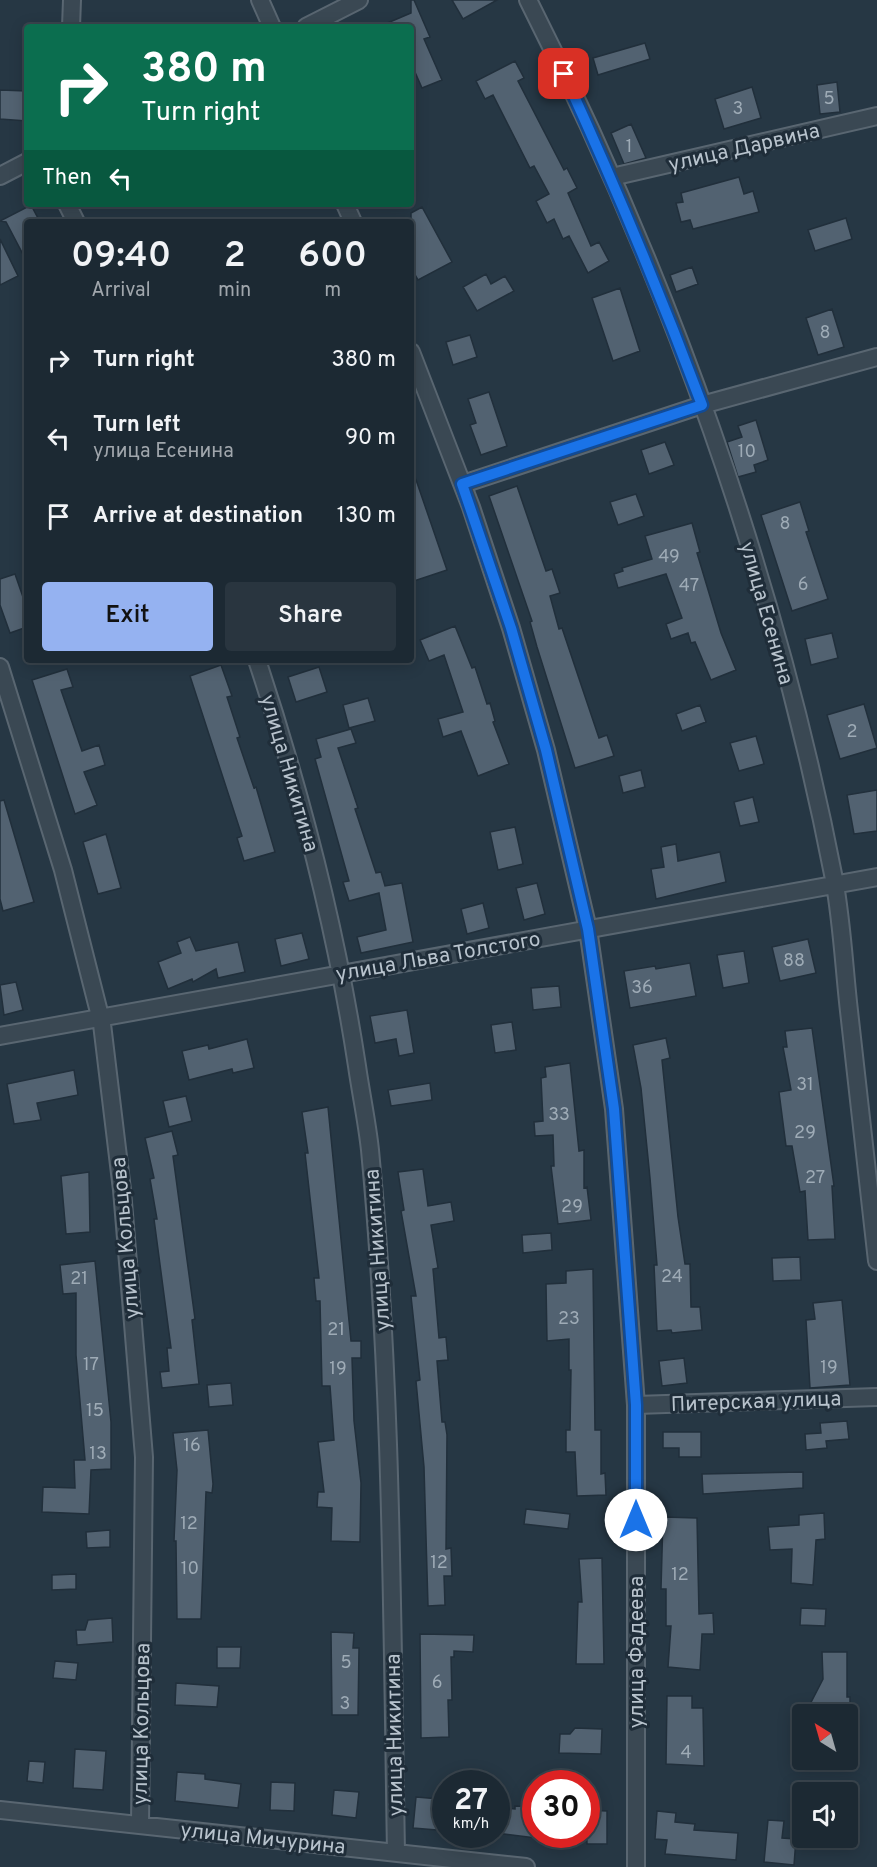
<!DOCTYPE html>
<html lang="en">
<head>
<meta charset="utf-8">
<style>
  body { margin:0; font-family:Overpass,sans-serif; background:#29353f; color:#f1f3f6; height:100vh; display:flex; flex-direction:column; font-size:22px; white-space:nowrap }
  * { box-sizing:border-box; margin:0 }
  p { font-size:20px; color:#a0a6ac }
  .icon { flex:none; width:33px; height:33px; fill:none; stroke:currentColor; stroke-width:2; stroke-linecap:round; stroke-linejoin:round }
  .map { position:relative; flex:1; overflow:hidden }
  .panel { position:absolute; left:24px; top:219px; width:390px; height:444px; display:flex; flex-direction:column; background:#1c2933; border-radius:6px; box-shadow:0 3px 15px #0003,0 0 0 2px #3a454e }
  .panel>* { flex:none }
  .banner { position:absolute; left:24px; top:24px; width:390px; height:183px; border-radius:6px; box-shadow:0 3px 15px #0003,0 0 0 2px #3a454e; background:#0b6e4f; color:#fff; overflow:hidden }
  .needle { width:39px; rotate:323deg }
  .buttons { position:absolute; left:792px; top:1704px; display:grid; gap:12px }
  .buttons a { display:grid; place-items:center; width:66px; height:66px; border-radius:6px; background:#1c2933; box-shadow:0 3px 15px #0003,0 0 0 2px #3a454e; font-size:30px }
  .speed { position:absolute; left:432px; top:1770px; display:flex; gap:12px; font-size:30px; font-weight:700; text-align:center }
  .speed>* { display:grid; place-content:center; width:78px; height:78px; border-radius:50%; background:#1c2933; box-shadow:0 3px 15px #0003,0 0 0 2px #3a454e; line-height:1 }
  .speed small { font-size:15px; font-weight:400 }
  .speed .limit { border:9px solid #d22; background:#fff; color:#111 }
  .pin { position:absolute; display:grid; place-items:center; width:51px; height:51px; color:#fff; margin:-26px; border-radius:12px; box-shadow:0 3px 9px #0006 }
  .me { position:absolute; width:66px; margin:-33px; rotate:0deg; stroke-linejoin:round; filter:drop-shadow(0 0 4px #0008) }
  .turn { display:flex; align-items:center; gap:21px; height:126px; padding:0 18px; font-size:27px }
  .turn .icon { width:78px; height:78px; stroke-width:2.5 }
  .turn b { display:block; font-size:42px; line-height:51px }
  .then { display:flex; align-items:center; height:57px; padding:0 18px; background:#0003; gap:12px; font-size:22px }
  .eta { display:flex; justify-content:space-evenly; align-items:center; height:102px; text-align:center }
  .eta b { font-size:36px; font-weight:600; line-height:42px }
  .primary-button { display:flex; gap:12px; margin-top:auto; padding:12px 18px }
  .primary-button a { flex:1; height:69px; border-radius:6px; background:#95b2f1; color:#111; font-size:24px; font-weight:600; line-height:69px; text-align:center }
  .primary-button a+a { background:#29353f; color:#f1f3f6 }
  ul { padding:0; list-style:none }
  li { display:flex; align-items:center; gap:18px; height:78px; padding:0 18px }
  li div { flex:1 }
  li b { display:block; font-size:22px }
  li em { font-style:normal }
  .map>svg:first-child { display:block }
  .building { fill:#526271; stroke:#212f3b; stroke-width:1.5 }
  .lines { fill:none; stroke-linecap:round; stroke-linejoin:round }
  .minor-casing { stroke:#596671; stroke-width:20 }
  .minor { stroke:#3a4853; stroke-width:16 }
  .route-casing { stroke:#114b97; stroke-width:15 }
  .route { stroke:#1a73e8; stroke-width:10 }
  .labels { text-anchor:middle; stroke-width:6; stroke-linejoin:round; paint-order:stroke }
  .number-label { font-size:18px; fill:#9eabb6 }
  .street-label { font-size:21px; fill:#b8c3cd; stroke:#1f2d39 }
</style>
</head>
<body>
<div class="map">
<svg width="877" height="1867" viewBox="0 0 877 1867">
  <rect width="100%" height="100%" fill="#263744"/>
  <!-- building -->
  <path class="building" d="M411,0h3l16,37 -6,2 18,41 -20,8 -11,-25v-36h-33l33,-14z
    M452,0h45l-34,19z
    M645,43l5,16 -52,16 -5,-17z
    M515,61l9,17 -6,3 46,89 3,-2 10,20 -9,5 23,53 8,-4 10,19 -21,12 -19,-37 -6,3 -9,-20 -7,4 -11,-22 13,-7 -15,-28 -4,2 -37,-73 -8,4 -9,-18z
    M837,82l3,30 -20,2 -3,-29z
    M752,87l9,31 -37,11 -9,-30z
    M0,90l27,1v30l-27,-2z
    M631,124l15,34 -22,6 -13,-31z
    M739,177l5,17 9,-3 6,21 -66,17 -3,-9 -9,2 -5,-19 7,-1 -2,-9z
    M31,205l9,17h-13v40l-21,-40 -6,-1z
    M422,207l30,55 -34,18 -7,-12v-55z
    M846,218l6,21 -37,12 -7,-21z
    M0,239l18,37 -18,9z
    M692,267l6,17 -22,8 -6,-17z
    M486,274l5,10 14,-8 9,15 -37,20 -14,-24z
    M620,288l20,63 -27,10 -21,-63z
    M832,309l12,38 -26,8 -12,-37z
    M470,335l7,22 -24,8 -7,-23z
    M489,392l18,54 -26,9 -11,-30 6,-2 -8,-24z
    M756,420l12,40 -14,5 2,7 -18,5 -11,-35 15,-5 -4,-11z
    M665,442l9,23 -25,9 -8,-24z
    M413,471l34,99 -36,12v-110z
    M517,486l29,85 6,-2 8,24 -10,3 9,33 3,-1 37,110 8,-3 7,21 -39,12 -38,-121 -7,-25 2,-1 -43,-125z
    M636,494l8,22 -26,9 -8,-23z
    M800,502l9,29 -3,1 22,67 -36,12 -31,-96z
    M692,523l8,29 -3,1 24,80 15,37 -25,10 -16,-38 -4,1 -3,-10 -17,6 -5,-15 16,-6 -16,-44 -48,14 -4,-14 9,-3 -1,-3 30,-9 -7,-23z
    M15,574l8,23 4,-1v31l-17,6 -10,-28v-26z
    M455,626l17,42 3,-1 12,37 3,-1 5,18 -2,1 16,42 -31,12 -17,-45 -18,6 -5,-18 25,-7 -19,-57 -15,6 -9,-21z
    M832,633l6,25 -27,7 -6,-26z
    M221,665l11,31 -5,1 13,40 -3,1 17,50 2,-1 19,65 -31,9 -7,-23 5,-2 -52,-160z
    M319,667l8,25 -31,10 -8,-25z
    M67,669l6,18 -12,3 21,61 17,-6 6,20 -21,7 13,33 -22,9 -43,-134z
    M368,698l7,23 -26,7 -6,-23z
    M864,704l13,44 -37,11 -13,-44z
    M700,705l6,17 -24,9 -6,-17z
    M351,729l5,14 -18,5 20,60 -3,1 21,64 5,-1 4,14 17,-3 11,59 -52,11 -4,-16 29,-7 -7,-37 -30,8 -6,-19 6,-1 -34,-122 6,-2 -5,-18z
    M756,736l8,28 -25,7 -9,-28z
    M641,770l4,17 -22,6 -4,-17z
    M877,790v41l-23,3 -7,-39z
    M753,797l6,25 -19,4 -6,-24z
    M4,800l30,102 -31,9 -3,-12v-98z
    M515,827l8,37 -25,6 -8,-38z
    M106,834l15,54 -23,6 -15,-52z
    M676,844l2,17 42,-9 6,30 -70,17 -5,-30 13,-2 -3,-20z
    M537,883l8,31 -21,6 -8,-32z
    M483,903l6,25 -22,6 -6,-25z
    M302,933l7,26 -28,7 -6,-27z
    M190,937l6,14 42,-9 7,30 -27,6 -2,-9 -23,13 -1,-3 -24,10 -10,-27 23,-9 -4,-11z
    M808,939l8,34 -36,8 -8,-34z
    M744,951l5,32 -26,5 -6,-33z
    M690,963l6,33 -66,12 -6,-37 31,-5 1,3z
    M16,982l7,28 -19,5 -4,-30z
    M559,986l2,21 -28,3 -2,-22z
    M407,1010l7,43 -15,3 -3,-17 -21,4 -5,-27z
    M512,1022l4,28 -21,3 -4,-28z
    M812,1028l22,158h-2l3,53 -27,1 -3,-49 -5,1 -8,-46h-6l-7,-54 12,-2 -8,-43h4l-2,-16z
    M666,1038l4,20 -8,2 16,157 7,47h5l1,43h9l2,23 -30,3 -1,-3 -14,1 -3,-66h3l-7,-87 -9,-90 -8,-43z
    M247,1039l7,29 -21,5 -1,-4 -43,11 -7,-29 26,-6 1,4z
    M570,1063l9,88 5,-1v38l3,-1 4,33 -33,4 -7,-58h3l-1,-31 -18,1 -1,-14 9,-1 -2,-43 5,-1 -1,-10z
    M74,1070l4,25 -41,8 4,17 -27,4 -7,-40z
    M430,1083l2,17 -41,6 -3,-16z
    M186,1096l6,25 -23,6 -6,-26z
    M328,1107l23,234h10v17h-9l2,63 7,62 -1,59 -29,-1 1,-33 -15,-1 1,-15h6l-6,-50 16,-2 -4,-54h-8l-2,-85h-4l-2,-23h5l-14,-125h3l-6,-41z
    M172,1131l6,24 -5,1 22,163 -3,1 7,64 -37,4 -2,-16 9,-1 -2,-23h4l-17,-129h3l-7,-40 4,-1 -9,-40z
    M423,1169l5,37 23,-4 3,19 -23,4 7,43 -5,1 6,69 7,-1 2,23 -11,1 5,61h3l2,13 -1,114 5,-1 1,28h-8l1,29 -17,1 -4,-139 -8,-86 4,-1 -9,-84h5l-15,-85 3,-1 -6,-38z
    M89,1172l1,60 -24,2 -5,-58z
    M551,1233l1,17 -29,3 -1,-18z
    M800,1257l1,23 -28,1 -1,-23z
    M95,1261l16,161v47l-20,1 -2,44 -47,-2 1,-25 32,1 -1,-28h11l-9,-105v-62l-13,1 -3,-29z
    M593,1269l2,161h6v44l4,-1 1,22 -29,1 -2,-44h-9v-22h4l1,-60h-2v-31l-22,2 -1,-57 20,-1v-12z
    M842,1300l8,85 -40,3 -4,-68 9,-1 -2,-16z
    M684,1358l3,25 -25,3 -3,-25z
    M231,1383l2,22 -24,2 -2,-22z
    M847,1421l2,18 -23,2 1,7 -21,2 -1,-16 16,-1 -1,-10z
    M208,1430l5,54 -1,9 -6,-1 -5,127h-24l-1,-78h-2l3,-71 -4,-37z
    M663,1432h38v25h-22v-9h-16z
    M803,1472v16l-100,6 -1,-20z
    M526,1509l44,5 -2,15 -44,-5z
    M824,1513l1,26 -9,1 -3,45 -22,-2 1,-34 -22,1 -2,-23 31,-2v-10z
    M663,1517l34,1 2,96 14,-1 1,21h-12l-2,36 -32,-3 3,-41h-5v-37h-5z
    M110,1530v17l-23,1 -1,-16z
    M602,1558l2,106h-28l2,-62h4l-3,-43z
    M76,1574v15l-24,1v-15z
    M801,1608l25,1 -1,17 -25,-1z
    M112,1618l1,24 -36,3 -1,-15h9l3,-10z
    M331,1632l23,1 -1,15h6l-1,67h-26z
    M420,1634l54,1 -1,17 -19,-1v6h-3l1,43h-4l1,37 -28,1z
    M217,1647h24l-1,21h-23z
    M822,1652h25v45h3v17h-45l18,-35z
    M55,1661l23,2 -2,17 -23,-2z
    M176,1683l43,3 -2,21 -42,-2z
    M667,1696h25v12h11l1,58 -38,-2z
    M575,1728l27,1 -1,25 -42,-1 1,-19h10z
    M75,1749l31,2 -3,39 -30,-2z
    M29,1761l16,1 -2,21 -16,-2z
    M177,1772l28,2v5l36,5 -3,24 -63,-7z
    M271,1782l24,1 -1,28 -24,-1z
    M334,1790l25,2 -3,26 -24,-3z
    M416,1797l24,2 -3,31 -24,-2z
    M515,1806l21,1v31l-40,-5v-26l19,2z
    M586,1810l21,1v33h-20z
    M657,1811l19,2 -1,9 20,2 -1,6 44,3 -2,27 -71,-6 2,-14 -12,-1z
    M768,1820l16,1 -2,17 14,1 -2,26 -30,-3z"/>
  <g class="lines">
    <defs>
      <path id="minor" d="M260,0l12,27
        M528,0c140,276 247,575 306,879 8,43 10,88 15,132 9,83 19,167 28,250
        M71,27l1,-27
        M306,27l53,-27
        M0,176l27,-14
        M612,177l265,-61
        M67,204l9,18
        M345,204l8,18
        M411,352l60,155 40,121 35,122 42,179 26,180 22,296v462
        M463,484l239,-79 175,-48
        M257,660c44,133 79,268 100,406 4,28 10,56 13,84 22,233 22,468 26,703
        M0,667l63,203 39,154 20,166 22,267 -4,368
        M0,1036l877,-159
        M636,1405l241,-8
        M0,1810l526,57"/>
    </defs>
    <!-- minor casing -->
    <use href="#minor" class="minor-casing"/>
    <!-- minor -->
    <use href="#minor" class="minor"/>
  </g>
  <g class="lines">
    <defs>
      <path id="route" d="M564,74c50,109 96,219 138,331l-240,79 49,144 35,122 42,179 26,180 22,296v115"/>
    </defs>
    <!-- route casing -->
    <use href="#route" class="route-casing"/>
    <!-- route -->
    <use href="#route" class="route"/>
  </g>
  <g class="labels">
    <!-- number labels -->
    <g class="number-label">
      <text x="829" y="104">5</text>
      <text x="738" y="114">3</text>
      <text x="629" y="152">1</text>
      <text x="825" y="338">8</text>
      <text x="747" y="457">10</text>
      <text x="785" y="529">8</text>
      <text x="669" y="562">49</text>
      <text x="803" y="590">6</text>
      <text x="689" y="591">47</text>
      <text x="852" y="737">2</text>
      <text x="794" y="966">88</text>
      <text x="642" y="993">36</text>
      <text x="805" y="1090">31</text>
      <text x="559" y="1120">33</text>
      <text x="805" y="1138">29</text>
      <text x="815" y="1183">27</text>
      <text x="572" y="1212">29</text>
      <text x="672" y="1282">24</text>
      <text x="79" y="1284">21</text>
      <text x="569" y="1324">23</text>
      <text x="336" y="1335">21</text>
      <text x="91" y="1370">17</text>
      <text x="829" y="1373">19</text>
      <text x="338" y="1374">19</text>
      <text x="95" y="1416">15</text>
      <text x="192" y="1451">16</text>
      <text x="98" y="1459">13</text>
      <text x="189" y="1529">12</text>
      <text x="439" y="1568">12</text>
      <text x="190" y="1574">10</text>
      <text x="680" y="1580">12</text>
      <text x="346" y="1668">5</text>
      <text x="437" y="1688">6</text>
      <text x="345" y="1709">3</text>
      <text x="686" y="1758">4</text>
    </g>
    <!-- street labels -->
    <g class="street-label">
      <text transform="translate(744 147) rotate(-13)" y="7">улица Дарвина</text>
      <text transform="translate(767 613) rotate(74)" y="7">улица Есенина</text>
      <text transform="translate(290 773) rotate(74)" y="7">улица Никитина</text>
      <text transform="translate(438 956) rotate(-10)" y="7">улица Льва Толстого</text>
      <text transform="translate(125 1238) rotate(-95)" y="7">улица Кольцова</text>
      <text transform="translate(377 1250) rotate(-94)" y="7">улица Никитина</text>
      <text transform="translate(756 1401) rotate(-2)" y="7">Питерская улица</text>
      <text transform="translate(636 1652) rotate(-90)" y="7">улица Фадеева</text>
      <text transform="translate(141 1724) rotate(-89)" y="7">улица Кольцова</text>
      <text transform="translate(394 1735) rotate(-91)" y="7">улица Никитина</text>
      <text transform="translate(263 1838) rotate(6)" y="7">улица Мичурина</text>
    </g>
  </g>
</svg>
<div class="buttons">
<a><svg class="needle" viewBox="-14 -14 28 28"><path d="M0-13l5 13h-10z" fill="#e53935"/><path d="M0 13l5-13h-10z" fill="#a0a6ac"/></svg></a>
<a><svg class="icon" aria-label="sound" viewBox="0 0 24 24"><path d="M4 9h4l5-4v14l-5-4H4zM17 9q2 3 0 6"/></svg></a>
</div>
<div class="speed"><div>27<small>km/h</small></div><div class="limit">30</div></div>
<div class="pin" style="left:564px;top:74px;background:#d93025"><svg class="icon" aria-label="arrive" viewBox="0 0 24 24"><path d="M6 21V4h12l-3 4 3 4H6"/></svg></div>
<svg class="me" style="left:636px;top:1520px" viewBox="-20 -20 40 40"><circle r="19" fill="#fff"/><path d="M0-13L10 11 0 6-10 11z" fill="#1a73e8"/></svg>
<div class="banner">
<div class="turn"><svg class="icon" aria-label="right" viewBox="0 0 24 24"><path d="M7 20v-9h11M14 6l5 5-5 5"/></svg><div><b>380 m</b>Turn right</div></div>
<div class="then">Then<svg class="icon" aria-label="left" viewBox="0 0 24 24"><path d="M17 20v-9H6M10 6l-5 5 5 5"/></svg></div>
</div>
<section class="panel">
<div class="eta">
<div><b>09:40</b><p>Arrival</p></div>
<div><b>2</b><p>min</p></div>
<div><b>600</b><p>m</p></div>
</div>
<ul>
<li><svg class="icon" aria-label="right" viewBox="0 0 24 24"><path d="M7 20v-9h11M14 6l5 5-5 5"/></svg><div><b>Turn right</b></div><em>380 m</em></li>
<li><svg class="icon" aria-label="left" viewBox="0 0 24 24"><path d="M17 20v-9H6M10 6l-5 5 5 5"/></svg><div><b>Turn left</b><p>улица Есенина</p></div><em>90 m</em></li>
<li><svg class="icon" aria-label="arrive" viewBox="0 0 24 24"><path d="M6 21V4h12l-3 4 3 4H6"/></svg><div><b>Arrive at destination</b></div><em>130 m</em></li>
</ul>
<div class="primary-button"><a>Exit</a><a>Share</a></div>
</section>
</div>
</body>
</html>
